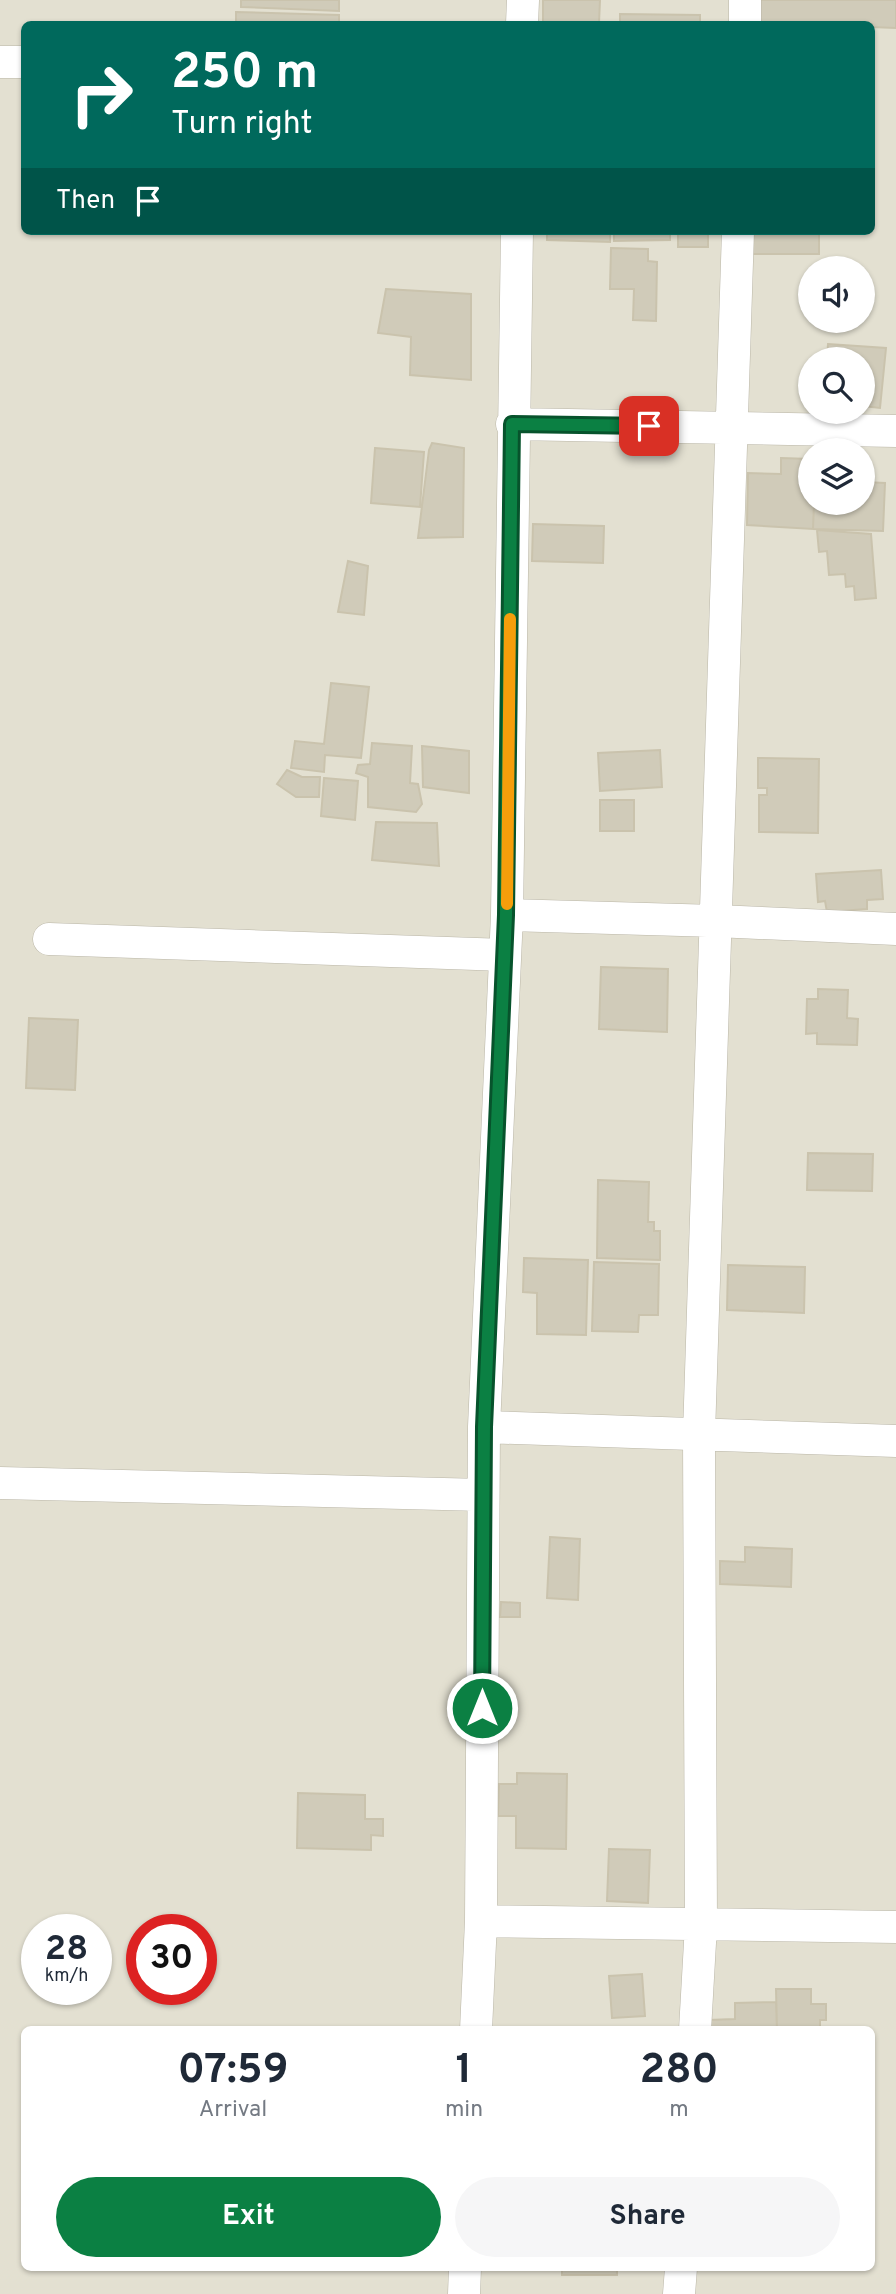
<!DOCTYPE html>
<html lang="en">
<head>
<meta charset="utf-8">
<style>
  body { margin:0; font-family:Overpass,sans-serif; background:#f6f6f7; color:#1f2937; height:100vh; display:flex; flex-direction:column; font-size:26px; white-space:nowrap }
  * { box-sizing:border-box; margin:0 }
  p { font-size:23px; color:#747a83 }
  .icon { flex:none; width:38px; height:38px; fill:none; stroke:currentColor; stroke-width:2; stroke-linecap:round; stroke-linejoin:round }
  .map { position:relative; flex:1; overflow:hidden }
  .details { position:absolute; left:21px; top:2026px; width:854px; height:245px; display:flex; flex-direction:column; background:#fff; border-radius:10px; box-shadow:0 2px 5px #0004 }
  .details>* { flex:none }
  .guide { position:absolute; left:21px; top:21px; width:854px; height:214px; border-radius:10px; box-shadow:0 2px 5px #0004; background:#00695c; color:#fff; overflow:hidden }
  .tools { position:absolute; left:798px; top:256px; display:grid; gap:14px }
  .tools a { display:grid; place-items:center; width:77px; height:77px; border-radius:50%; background:#fff; box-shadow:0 2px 5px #0004; font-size:35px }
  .speed { position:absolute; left:21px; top:1914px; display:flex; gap:14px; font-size:35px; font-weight:700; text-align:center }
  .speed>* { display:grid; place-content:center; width:91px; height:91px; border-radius:50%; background:#fff; box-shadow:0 2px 5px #0004; line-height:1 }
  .speed small { font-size:18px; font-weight:400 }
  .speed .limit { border:10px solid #d22; background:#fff; color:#111 }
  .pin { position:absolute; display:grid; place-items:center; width:60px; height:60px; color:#fff; margin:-30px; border-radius:14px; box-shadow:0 4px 10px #0006 }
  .me { position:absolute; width:77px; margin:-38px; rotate:0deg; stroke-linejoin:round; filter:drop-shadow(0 0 5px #0008) }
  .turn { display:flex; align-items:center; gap:24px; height:147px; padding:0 35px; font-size:32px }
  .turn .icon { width:91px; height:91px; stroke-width:2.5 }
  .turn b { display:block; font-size:49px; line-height:60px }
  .then { display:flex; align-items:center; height:66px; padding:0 35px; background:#0003; gap:14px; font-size:26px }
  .eta { display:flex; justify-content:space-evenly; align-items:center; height:119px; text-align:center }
  .eta b { font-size:42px; font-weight:700; line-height:49px }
  .action { display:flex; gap:14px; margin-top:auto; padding:14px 35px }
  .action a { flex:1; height:80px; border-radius:42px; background:#0b8043; color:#fff; font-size:28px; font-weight:700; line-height:80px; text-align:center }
  .action a+a { background:#f6f6f7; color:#1f2937 }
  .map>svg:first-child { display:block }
  .residential { fill:#e3e0d1; fill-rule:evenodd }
  .building { fill:#d0cbb9; stroke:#cac3ad; stroke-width:2 }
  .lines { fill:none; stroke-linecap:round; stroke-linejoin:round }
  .street-casing { stroke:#bab6a7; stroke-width:33 }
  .street { stroke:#fff; stroke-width:32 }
  .route-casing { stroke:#07532c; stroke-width:18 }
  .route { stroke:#0b8043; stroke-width:12 }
  .slow { stroke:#f59e0b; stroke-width:12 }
</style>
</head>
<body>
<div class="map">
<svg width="896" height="2294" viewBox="0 0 896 2294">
  <rect width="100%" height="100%" fill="#f0eee3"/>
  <!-- residential -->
  <path class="residential" d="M0,0h896v2294h-896zM24,24h848v207h-848zM810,268h53v52h-53zM810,359h53v52h-53zM810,450h53v52h-53zM37,1930h59v60h-59zM142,1930h59v60h-59zM24,2030h848v238h-848z"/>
  <!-- building -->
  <path class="building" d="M241,0h98v11l-98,-4z
    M543,0h57l-1,23 -56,-1z
    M758,0h138v28l-24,-1v-3l-115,-2z
    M236,12l103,3v9h-103z
    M620,14l80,1v9h-80z
    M547,231h63v11l-63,-2z
    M614,231h56v9l-56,1z
    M678,231h30v16h-30z
    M752,231h67v23h-67z
    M611,248l37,1v12l9,1 -1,59 -23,-1 1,-31h-24z
    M386,289l85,5v86l-61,-5 1,-38 -33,-4z
    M828,344l58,4 -6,60 -17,-2v-47h-36z
    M432,443l32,5 -1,89 -45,1 11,-88z
    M375,448l49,4 -4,55 -49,-4z
    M781,458l29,1v43h4l-1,27 -66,-4 1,-52 33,1z
    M863,482l22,1 -2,48 -70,-2 1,-27h49z
    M533,524l71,2 -1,37 -71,-2z
    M817,530l54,4 5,64 -21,2 -1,-14 -8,1 -1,-13 -16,1 -2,-24 -8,1z
    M348,561l20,5 -4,49 -26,-3z
    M331,683l38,4 -8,71 -36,-3 -1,17 -33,-4 4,-27 29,3z
    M372,743l40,3 -2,37 8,1 4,20 -6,8 -48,-5v-30l-12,-4 2,-8 12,-1z
    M422,746l47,5v42l-46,-6z
    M660,750l2,37 -62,4 -2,-38z
    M758,758l61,1 -1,74 -59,-1v-37h8v-7h-9z
    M287,770l15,7h18l-1,20h-23l-19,-13z
    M324,778l34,3 -3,39 -34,-4z
    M600,800h34v31h-34z
    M376,822l61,1 2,43 -67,-6z
    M881,870l2,29 -16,1v9l-40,3 -2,-11 -7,1 -2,-28z
    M601,967l67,2 -1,63 -68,-3z
    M818,989l30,1 -1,28 11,1 -1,26 -40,-1v-11l-11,1 1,-35h11z
    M29,1018l49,2 -3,70 -49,-2z
    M808,1153l65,1 -1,37 -65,-1z
    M598,1180l51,2 -1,40h6v9h6v29l-63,-2z
    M524,1258l64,2 -2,75 -49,-1v-41l-14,-1z
    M594,1262l65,2 -1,51h-19l-1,17 -46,-1z
    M728,1265l77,2 -1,46 -77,-3z
    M550,1537l30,2 -2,61 -31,-2z
    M745,1547l47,2 -1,38 -71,-3v-23l25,1z
    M501,1602l19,1v14h-20z
    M517,1773l50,1 -1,75 -50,-1v-32h-18l1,-32h18z
    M298,1793l67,2v24h18v17l-12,-1v15l-74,-2z
    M609,1849l41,1 -2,53 -41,-2z
    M642,1974l3,42 -33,2 -3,-42z
    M776,1989h35v15h15v16h-6v10h-43z
    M776,2002l1,28h-68v-10l26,-1v-16z
    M562,2268h55v7h-55z"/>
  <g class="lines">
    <defs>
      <path id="street" d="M522,24l1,-24
        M745,24v-24
        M0,62h24
        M512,424l384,7
        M507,915l209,6 180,8
        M49,939l456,16
        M484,1427l412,14
        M0,1483l483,12
        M481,1921l415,6
        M476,2030l5,-109 3,-494 23,-512 10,-684
        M695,2030l6,-105 -2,-491 39,-1203
        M464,2294l1,-26
        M679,2294l2,-26"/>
    </defs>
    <!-- street casing -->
    <use href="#street" class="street-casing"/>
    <!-- street -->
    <use href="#street" class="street"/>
  </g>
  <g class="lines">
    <defs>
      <path id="route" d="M482,1708l2,-281 22,-512 6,-491 137,2"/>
    </defs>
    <!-- route casing -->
    <use href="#route" class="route-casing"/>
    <!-- route -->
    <use href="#route" class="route"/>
    <!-- slow -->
    <path class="slow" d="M507,904l3,-285"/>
  </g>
</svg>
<div class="tools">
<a><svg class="icon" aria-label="sound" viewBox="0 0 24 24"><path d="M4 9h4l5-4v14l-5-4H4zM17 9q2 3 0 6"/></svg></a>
<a><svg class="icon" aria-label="search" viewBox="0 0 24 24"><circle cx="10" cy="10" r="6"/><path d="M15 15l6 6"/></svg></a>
<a><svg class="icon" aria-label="layers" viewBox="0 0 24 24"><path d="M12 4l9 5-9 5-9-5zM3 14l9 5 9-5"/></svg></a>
</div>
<div class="speed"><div>28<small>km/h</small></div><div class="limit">30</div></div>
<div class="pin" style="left:649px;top:426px;background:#d93025"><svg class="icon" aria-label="arrive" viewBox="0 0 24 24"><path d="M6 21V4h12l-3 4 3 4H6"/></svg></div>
<svg class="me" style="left:482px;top:1708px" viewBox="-20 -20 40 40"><circle r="17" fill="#0b8043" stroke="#fff" stroke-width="3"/><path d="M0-11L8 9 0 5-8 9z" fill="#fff"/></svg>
<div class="guide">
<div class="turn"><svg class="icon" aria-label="right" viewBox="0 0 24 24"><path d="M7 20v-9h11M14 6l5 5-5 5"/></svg><div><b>250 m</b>Turn right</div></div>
<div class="then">Then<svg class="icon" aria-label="arrive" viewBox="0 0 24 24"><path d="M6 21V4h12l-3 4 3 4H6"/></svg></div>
</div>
<section class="details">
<div class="eta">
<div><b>07:59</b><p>Arrival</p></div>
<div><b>1</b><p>min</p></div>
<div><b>280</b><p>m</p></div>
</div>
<div class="action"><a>Exit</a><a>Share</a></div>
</section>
</div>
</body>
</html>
